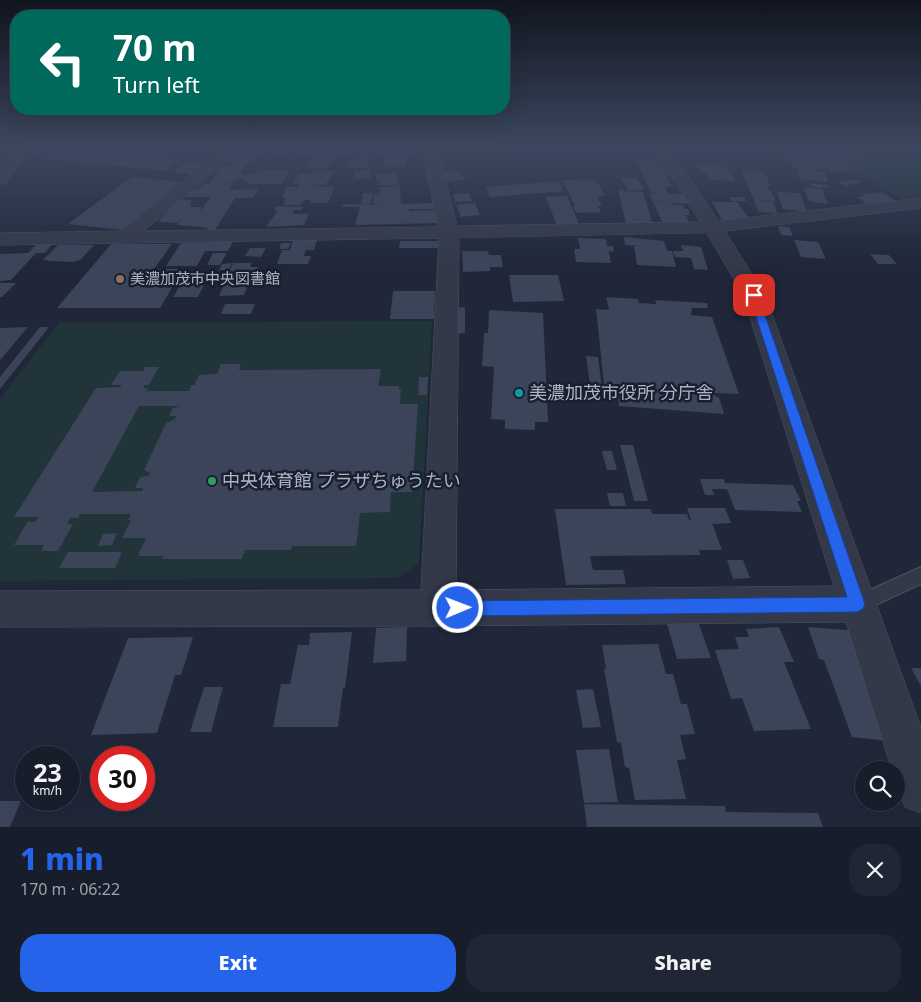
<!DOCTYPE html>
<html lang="en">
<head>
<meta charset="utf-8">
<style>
  body { margin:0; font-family:"Noto Sans","Noto Sans JP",sans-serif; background:#202633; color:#f1f3f6; height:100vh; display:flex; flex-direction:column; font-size:19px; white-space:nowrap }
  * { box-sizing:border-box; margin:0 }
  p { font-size:16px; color:#9ea2a9 }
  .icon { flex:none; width:28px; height:28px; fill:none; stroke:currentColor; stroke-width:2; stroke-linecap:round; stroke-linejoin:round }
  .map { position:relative; height:827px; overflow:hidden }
  .drawer { display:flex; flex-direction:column; background:#171d2b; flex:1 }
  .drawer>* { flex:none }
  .guide { position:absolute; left:10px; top:10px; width:500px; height:105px; border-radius:20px; box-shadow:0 5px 20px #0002,0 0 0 1px #363b47; background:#00695c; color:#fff; overflow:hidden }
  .buttons { position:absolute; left:855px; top:761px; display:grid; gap:10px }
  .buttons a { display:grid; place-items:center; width:50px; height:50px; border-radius:50%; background:#171d2b; box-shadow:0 5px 20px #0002,0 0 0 1px #363b47; font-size:25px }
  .speed { position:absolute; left:15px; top:746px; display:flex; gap:10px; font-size:25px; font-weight:700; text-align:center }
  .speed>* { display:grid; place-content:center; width:65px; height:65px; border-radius:50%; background:#171d2b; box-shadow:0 5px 20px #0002,0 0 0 1px #363b47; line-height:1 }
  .speed small { font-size:12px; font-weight:400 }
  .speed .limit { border:8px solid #d22; background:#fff; color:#111 }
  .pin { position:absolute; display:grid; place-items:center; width:42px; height:42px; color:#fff; margin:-21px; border-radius:10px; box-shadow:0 2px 8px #0006 }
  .me { position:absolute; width:55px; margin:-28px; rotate:89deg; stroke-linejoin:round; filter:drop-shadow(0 0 4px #0008) }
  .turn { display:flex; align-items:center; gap:18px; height:105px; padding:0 20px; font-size:22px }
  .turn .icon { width:65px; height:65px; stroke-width:2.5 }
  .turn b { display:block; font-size:35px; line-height:42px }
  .round { display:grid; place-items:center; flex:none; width:52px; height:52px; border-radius:20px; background:#202633 }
  .summary { display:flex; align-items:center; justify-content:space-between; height:85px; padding:0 20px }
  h1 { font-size:30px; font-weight:800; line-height:38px; color:#2563eb }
  .cta { display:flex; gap:10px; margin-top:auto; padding:10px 20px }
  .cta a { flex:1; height:58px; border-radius:20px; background:#2563eb; color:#fff; font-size:20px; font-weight:800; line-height:58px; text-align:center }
  .cta a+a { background:#202633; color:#f1f3f6 }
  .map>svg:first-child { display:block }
  .medical { fill:#2f2b3a }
  .green { fill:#21343a }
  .building { fill:#3b4459; fill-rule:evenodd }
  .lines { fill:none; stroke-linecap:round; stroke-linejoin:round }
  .service-casing { stroke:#4d5464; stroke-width:2 }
  .minor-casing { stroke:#4d5464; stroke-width:1 }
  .tertiary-casing { stroke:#4d5464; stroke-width:1 }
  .service { fill:#333949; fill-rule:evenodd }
  .minor { fill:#333949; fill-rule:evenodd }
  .tertiary { fill:#333949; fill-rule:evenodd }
  .route { fill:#2563eb; stroke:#184099 }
  .education-dot { fill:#8d6e63; stroke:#191f2e; stroke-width:2 }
  .culture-dot { fill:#0f9aa8; stroke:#191f2e; stroke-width:2 }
  .leisure-dot { fill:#2e9e5b; stroke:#191f2e; stroke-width:2 }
  .labels { text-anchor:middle; stroke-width:5; stroke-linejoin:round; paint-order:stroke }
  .far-poi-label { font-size:15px; fill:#adb4c6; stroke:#191f2e; text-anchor:start }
  .poi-label { font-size:18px; fill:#adb4c6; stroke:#191f2e; text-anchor:start }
</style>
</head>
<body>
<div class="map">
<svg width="921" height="827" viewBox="0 0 921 827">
  <rect width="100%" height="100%" fill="#1f2739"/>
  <!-- medical -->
  <path class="medical" d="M669,149h191l8,11 2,16 -76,-7 -18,-16 -106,-2z"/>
  <!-- green -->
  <path class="green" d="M860,149h61v48l-20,2 -32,-20 -1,-19z
    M432,321l-13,242 -21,15 -398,3v-182l59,-76z"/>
  <!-- building -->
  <path class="building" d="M55,149h11l113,11 -14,11 -125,-13z
    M95,149h30l-5,4z
    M140,149h21l-9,6 -19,-2z
    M239,149l24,1 -13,14h-4l-6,11h14l4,-6 31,2 -7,13h-34l1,-1 -6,-1 2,-3 -10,1 -2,3h-13l14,1 -12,14 7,-8 30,-1 -6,9h-18l-20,32h-8l2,-2 -32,-3 5,-6 -5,4 -19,-1 20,-22h14l-2,7h12l-2,5 11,-15h-27l5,-7h8l6,-6h6l12,-18 19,-2 -14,-1z
    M277,149h19l-5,4h-7l-3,4 -7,-1 7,-5h-6z
    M300,149h55l-2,5h-56z
    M374,149h47v4l-14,1 -1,13h-23l2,-10h2v-3h-14z
    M775,149h78l9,7h-18l8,7h-7l12,9 -37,-2 -4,-6h-5l8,6 -22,-1 -12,-13h5l8,7 -12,-11 -7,1z
    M163,151l12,1 -8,6 -12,-1z
    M314,155h20l-7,14 -20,-1z
    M356,157h13l-2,11h-20l2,-6h4z
    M188,161l17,2 -14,11 -18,-2z
    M636,161h22l8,8h7l3,6h-10l6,12h-7l3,7h20l5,10 -22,-1 1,2h11l1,4h4l2,6h-4l4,10 -27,-1 -10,-22h18l-19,-1 -2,-7h7l-6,-2 -12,-24h3l-2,-3h-2z
    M696,164l28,1 12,16 -26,-1 -5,-7h-4z
    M313,170l22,1 -10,14 -15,1 25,1 -7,16h-19l2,-3h-7l-3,5h-18l3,-7h-4l5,-11h10l2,-4h-7l7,-9 13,-1z
    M356,170h14v9h-17z
    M796,170l29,2 3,10 -28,-3z
    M457,171l10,9 -20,1 -2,-9z
    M741,171l23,1 7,14 -4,-1 9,16 -17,-1 14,2 5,12 -19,-2z
    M376,173h22v12h-20l1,-4h-3z
    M132,177l49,5 -58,48 -55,-6z
    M621,178h16l7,12h-16z
    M595,179l11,17h-9l5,10h-4l3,6 -25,1 -3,-7h2l-13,-26z
    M855,179l6,3 -15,4 -8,-4z
    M558,181l6,10 -74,6 -4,-10z
    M810,183l16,2 2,3 -16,-1z
    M400,186l1,18 36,-1v4h-4l1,2h-25v2l29,-1 1,13 -84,2 5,-18h-18l1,-3 43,1 -13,-1 1,-9h5l1,-8z
    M803,187l19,2 6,15 -19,-3z
    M618,190l25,2 10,33 -27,-1z
    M777,192l23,1 7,19 -24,-3z
    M882,192l16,10 -30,3 -11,-8 8,-1 -4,-2z
    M363,193h10l-2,11h-10z
    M469,193l3,8 -17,1 -2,-8z
    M567,196l13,30h-23l-11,-29z
    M730,197h14l3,4h-15z
    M712,202h25l13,18h-28z
    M475,203l5,12 -19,2 -5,-12z
    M276,206l27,1 -2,3h-7l-2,4h17l-5,11 -38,2 12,-17h-4z
    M778,226l11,1 4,9 -12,-1z
    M624,237l40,4 3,10h5l4,16 -39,-2 -3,-19h9l-18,-1z
    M578,238l28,1 1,7h6l1,6 -5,-1 2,12 -35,-1 -2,-13h6z
    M293,240h24l-3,10h-8l-2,6h7l-3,8h-31l5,-14h8z
    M794,240l24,2 8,17 -25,-2z
    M400,241h38v7h-39z
    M211,242h22l-5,9h-23l-8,15h-31l15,-23z
    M281,243h10l-3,6h-9z
    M52,244l-7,9h-9l-25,27 -11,1v-27l28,-1 8,-8z
    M111,244h61l-18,25h29l-23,39h-103z
    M58,245h36l-14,15 -7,2 -26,-1 1,-1h-5z
    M681,245l20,2 7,23 -14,-1 -3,-11 -16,-1 -2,-6h10z
    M250,248h16l-5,9 -16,-1z
    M462,251h26l1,4h12l2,12h-13v4l-27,1z
    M213,253h14l-7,12h-13z
    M870,254l19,1 8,9h-19z
    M232,263l-3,7h-10l3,-6z
    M233,263h19l-2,4h7l7,6 -14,6 -6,16 -25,1z
    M210,273l-12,24h-25l14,-23z
    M509,275h49l6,26 -51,1z
    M0,283h16l-14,14h-2z
    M393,291h42l-1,28h-44z
    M606,297l32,2 1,4 17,1 -1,-4 52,3 1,5h-16l-1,7 21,2 27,77 -25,-1 2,4h3l5,17 -105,-8 -2,-17 3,1 -1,-5 -15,-1 -8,-75 13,1z
    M225,304h30l-4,10h-30z
    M465,307v26l-7,1 -1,-26z
    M489,310l54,3 5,109h-13v8l-30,-1v-9l-14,-1 3,-52 -12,-1 2,-33h4z
    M28,327l-28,33v-32z
    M40,327h9l-49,62v-12z
    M586,356l12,1 4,30 -12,-1z
    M221,364h20l-2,6 142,-1 -3,17h21v4l2,-1 -1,15h18l-6,88h-21l-1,20 -30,1 -4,33h-64l-1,4h-46l-3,9h-80l1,-3h-25l8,-18h-24l9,-18h-3l3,-6h-51l-2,4h-8l-3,6h6l-15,27h-17l3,-6h-30l14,-24 7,1 3,-5h-24l82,-129 24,-1 2,-2h-11l9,-14h23l2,-4h14l-10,18h-4l-2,3h5l-1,3h42l2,-6h3l5,-10 18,-1zM139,406h42l-8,2 -4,8h7l-1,3 -9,4 -22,47 6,3 -2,3 -8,1 -5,11h8l-1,3 -50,1z
    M419,377h9l-1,18h-9z
    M620,445h13l15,56h-14z
    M602,451h10l5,19h-10z
    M700,479h24l1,4 68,2 8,16h-4l5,11 -67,-2 -8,-21h-15l2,6h-9z
    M607,493h16l3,13h-16z
    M687,508h38l6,15 -18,1 -2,-4 11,30h-23l2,5 -111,1 3,14h30l3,14 -60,1 -11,-76h96l1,5h35l2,6h2z
    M117,533l-5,12 -14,1 5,-12z
    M68,552h54l-7,16h-56z
    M727,560h16l7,18 -17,1z
    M667,624h32l12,34 -34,1z
    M407,627l-1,34 -33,2 3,-35z
    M779,627l15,35h-10l27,67 -57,2 -12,-33 -11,1 -16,-49 24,-1 -4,-12h14l-3,-8z
    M808,627l52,4 37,111 -45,-5 -28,-77 -5,-1z
    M352,632l-7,56h-2l-5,39h-65l8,-43h9l8,-39h11l1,-12z
    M193,637l-12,38h-6l-18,58 -66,2 37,-97z
    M658,644l8,30h7l8,30h6l8,30 -15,1 6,24 -9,1 9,39 -51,1 -6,-32 -4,-1 -4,-24 -4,-1 -13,-73h2l-4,-24z
    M911,668h10v18z
    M204,687h19l-12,45h-21z
    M593,689l8,38 -18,1 -7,-38z
    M609,749l9,53 -34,1 -8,-53z
    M0,801h21l-11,26h-10z
    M584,804l141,2 1,6 92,1 5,14h-236z"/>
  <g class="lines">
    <defs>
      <path id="service" d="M921,567v17l-63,29 -6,-3 -3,-6 3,-6z"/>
      <path id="minor" d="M24,149h30l-3,3 -35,8 -5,-2 -3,-3 3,-3z
        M223,149h17l-96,82 294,-4 -16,-78h16l19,77 243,-4 -46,-73h16l48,72 203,-23v10l-196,23 40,64 156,433v85l-16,-6 -9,-23v-14h-4l-46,-148 -408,4 -438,1v-36l421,-1 18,-352 -439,7v-12l121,-2zM707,233l36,62 91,291 -378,4 3,-352z"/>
      <path id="tertiary" d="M12,149h16l-22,34 -6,1v-17z"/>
    </defs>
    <!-- service casing -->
    <use href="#service" class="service-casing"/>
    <!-- minor casing -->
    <use href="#minor" class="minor-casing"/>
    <!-- tertiary casing -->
    <use href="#tertiary" class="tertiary-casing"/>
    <!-- service -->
    <use href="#service" class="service"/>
    <!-- minor -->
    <use href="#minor" class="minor"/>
    <!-- tertiary -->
    <use href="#tertiary" class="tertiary"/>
  </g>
  <!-- sky -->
  <linearGradient id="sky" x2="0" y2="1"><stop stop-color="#11151f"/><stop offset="0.56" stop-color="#3c475f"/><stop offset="1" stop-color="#3c475f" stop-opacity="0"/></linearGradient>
  <rect width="921" height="265" fill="url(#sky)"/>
  <!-- route -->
  <path class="route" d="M754,292l4,3 107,309 -2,5 -6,3 -399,4 -5,-3 -2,-5 2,-5 5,-2 389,-4 -98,-302z"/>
  <!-- markers -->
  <circle class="education-dot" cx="120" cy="279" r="5"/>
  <circle class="culture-dot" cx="519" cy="393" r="5"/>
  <circle class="leisure-dot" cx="212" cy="481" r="5"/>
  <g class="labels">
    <!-- far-poi labels -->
    <g class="far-poi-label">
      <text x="130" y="284">美濃加茂市中央図書館</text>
    </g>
    <!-- poi labels -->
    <g class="poi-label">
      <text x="529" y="399">美濃加茂市役所 分庁舎</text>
      <text x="222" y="487">中央体育館 プラザちゅうたい</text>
    </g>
  </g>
</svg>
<div class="buttons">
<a><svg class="icon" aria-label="search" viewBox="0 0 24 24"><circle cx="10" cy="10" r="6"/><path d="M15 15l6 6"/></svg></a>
</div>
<div class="speed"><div>23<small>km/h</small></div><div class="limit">30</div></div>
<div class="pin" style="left:754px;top:295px;background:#d93025"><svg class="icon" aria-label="arrive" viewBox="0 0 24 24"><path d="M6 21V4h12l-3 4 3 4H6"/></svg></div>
<svg class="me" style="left:458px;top:608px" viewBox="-20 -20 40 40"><circle r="17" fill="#2563eb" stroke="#fff" stroke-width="3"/><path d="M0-11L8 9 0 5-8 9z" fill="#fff"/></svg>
<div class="guide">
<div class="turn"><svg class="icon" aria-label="left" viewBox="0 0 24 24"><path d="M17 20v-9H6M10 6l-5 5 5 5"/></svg><div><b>70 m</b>Turn left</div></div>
</div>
</div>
<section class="drawer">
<div class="summary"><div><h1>1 min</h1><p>170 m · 06:22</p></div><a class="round"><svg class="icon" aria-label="close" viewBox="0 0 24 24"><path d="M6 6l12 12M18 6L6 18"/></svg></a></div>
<div class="cta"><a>Exit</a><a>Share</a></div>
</section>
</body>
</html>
